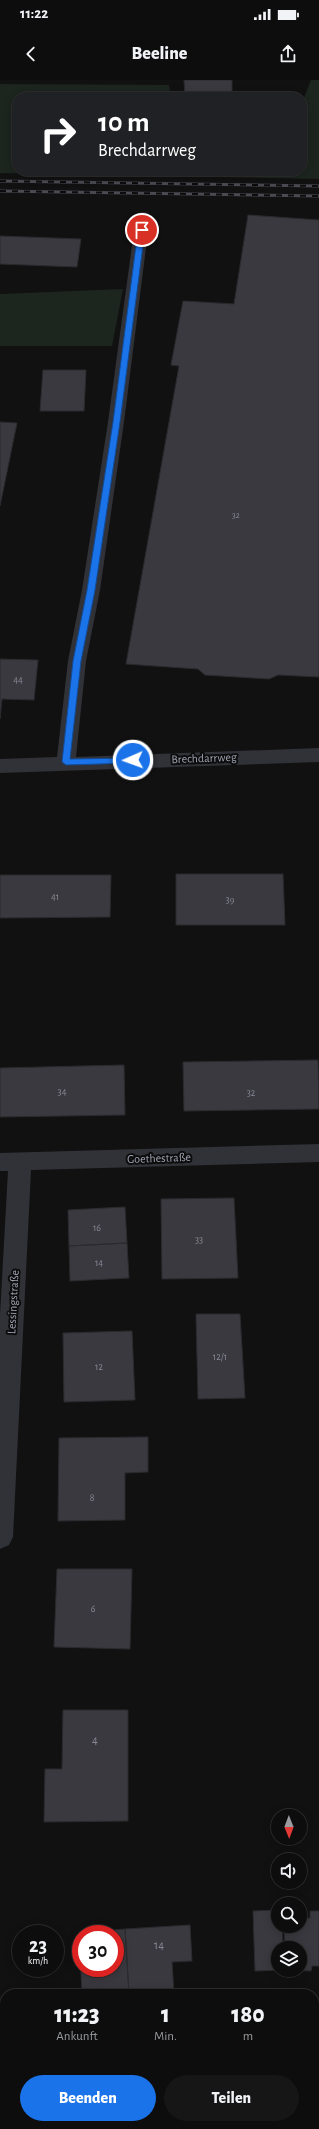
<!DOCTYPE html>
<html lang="de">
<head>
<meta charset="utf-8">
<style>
  body { margin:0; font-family:"Alegreya Sans",sans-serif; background:#161617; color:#f1f3f6; height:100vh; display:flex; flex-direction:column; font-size:15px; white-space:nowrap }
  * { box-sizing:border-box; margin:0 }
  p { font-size:13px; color:#9a9c9e }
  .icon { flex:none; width:22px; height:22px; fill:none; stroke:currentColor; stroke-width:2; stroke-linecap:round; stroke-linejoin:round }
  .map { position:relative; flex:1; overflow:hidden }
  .side { position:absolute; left:0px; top:1909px; width:319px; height:140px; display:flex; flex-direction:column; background:#0d0d0e; border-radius:16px 16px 0 0; box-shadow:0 2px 10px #0003,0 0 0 1px #2d2d2e }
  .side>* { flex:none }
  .banner { position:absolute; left:12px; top:12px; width:295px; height:84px; border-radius:16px; box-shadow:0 2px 10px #0003,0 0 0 1px #2d2d2e; background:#202124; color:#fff; overflow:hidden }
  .needle { width:26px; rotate:179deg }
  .fabs { position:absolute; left:271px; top:1729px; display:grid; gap:8px }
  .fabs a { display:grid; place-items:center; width:36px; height:36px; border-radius:50%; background:#0d0d0e; box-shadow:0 2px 10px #0003,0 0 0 1px #2d2d2e; font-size:20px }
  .speed { position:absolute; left:12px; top:1845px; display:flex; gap:8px; font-size:20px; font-weight:700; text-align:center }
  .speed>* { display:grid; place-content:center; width:52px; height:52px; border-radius:50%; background:#0d0d0e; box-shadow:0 2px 10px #0003,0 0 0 1px #2d2d2e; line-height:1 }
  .speed small { font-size:10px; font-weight:400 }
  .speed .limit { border:6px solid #d22; background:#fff; color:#111 }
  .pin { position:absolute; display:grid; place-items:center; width:34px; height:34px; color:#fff; margin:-17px; border:2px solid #fff; border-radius:50%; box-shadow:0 1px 4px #0007 }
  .me { position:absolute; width:44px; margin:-22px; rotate:268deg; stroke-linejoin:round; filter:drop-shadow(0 0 3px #0008) }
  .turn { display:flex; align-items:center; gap:14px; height:84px; padding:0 20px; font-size:18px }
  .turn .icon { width:52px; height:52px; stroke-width:2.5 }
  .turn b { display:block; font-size:28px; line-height:34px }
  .eta { display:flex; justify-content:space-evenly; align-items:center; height:68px; text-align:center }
  .eta b { font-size:24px; font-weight:800; line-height:28px }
  .cta { display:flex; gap:8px; margin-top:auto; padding:8px 20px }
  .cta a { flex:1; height:46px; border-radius:24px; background:#1a73e8; color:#fff; font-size:16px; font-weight:800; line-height:46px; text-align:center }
  .cta a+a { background:#161617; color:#f1f3f6 }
  .status { display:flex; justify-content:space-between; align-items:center; height:28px; padding:0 20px; background:#0d0d0e; direction:ltr }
  .status svg { height:11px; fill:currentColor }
  header { display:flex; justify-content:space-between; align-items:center; height:52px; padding:0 20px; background:#0d0d0e; font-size:18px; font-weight:800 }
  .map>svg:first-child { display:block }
  .green { fill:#1d251f }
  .building { fill:#3a393f; stroke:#2b2a2e; fill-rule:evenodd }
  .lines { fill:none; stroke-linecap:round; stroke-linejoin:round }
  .street { fill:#313237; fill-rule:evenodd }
  .rail-casing { stroke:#4a4b52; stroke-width:3 }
  .rail { stroke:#0c0c0d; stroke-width:2; stroke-dasharray:6; stroke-linecap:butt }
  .route { fill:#1a73e8; stroke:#114b97 }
  .labels { text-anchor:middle; stroke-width:4; stroke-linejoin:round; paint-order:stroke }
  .far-number-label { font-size:9px; fill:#878996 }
  .number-label { font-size:10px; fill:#878996 }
  .street-label { font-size:12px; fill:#a1a4b3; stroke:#0c0c0d }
  .near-number-label { font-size:12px; fill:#878996 }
</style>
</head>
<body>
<div class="status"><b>11:22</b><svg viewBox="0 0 49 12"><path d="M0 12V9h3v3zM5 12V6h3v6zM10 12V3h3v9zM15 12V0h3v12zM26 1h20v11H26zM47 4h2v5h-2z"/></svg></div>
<header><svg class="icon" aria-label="back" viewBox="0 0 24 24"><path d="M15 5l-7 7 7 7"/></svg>Beeline<svg class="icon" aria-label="share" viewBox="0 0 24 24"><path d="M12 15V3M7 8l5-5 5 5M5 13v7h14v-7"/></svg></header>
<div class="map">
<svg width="319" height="2049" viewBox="0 0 319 2049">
  <rect width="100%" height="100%" fill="#111112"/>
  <!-- green -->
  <path class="green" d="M311,0h8v99l-319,-6v-89l169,1 2,12h-154v74h285v-68z
    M123,209l-11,57h-112v-52z"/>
  <!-- building -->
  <path class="building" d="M184,0h48v17h-47z
    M248,135l71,5v457l-41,-2 -9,4 -64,-4 -7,-6 -72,-5 53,-298 -8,-1 12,-64 51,3z
    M0,156l81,3 -4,28 -77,-3z
    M43,290h43l-2,41h-44z
    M0,342l17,1 -17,83z
    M0,579l38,1 -4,40 -32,-1 -2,20z
    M176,794h107l2,51h-109z
    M0,795h111l-1,42 -110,1z
    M318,980l1,49 -135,2 -1,-49z
    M124,985l1,50 -125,2v-49z
    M234,1118l4,80 -76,1 -1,-80z
    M125,1127l2,36 -58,3 -1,-36z
    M127,1163l2,35 -59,3 -1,-35z
    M196,1234h44l5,84 -47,1z
    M132,1251l3,69 -71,2 -1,-69z
    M148,1357v35l-23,1v47l-67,1 1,-83z
    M57,1489h75l-2,80 -76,-2z
    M63,1630h65v111l-84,1 1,-53h17z
    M278,1830v16h4l1,22h-5v22h6l-29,1 -2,-60z
    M310,1831h9v55h-7l-1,5 -26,-1h15v-22h-15l-1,-22h16v-8h10z
    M190,1845l2,36 -20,1 2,32h-45l-4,-65z
    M125,1849l4,65h-47l-3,-61zM81,1854h34v34h-34z"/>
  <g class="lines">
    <!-- street -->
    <path class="street" d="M143,132l5,1 2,3 -26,206 -24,168 -14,71 -10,96 243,-9v14l-319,11v-14l57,-2 11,-96 14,-71 26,-168 28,-206 2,-3z
      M319,1064v18l-288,8 -18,367 -4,8 -9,4v-234l8,-144h-8v-18z
      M314,1960h5v30h-5z
      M0,1971h5v30h-5z"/>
    <defs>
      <path id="rail" d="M0,101l319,5
        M0,111l319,5"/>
    </defs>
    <!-- rail casing -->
    <use href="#rail" class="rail-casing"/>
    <!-- rail -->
    <use href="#rail" class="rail"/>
  </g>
  <!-- route -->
  <path class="route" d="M142,149l3,1 -25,192 -25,168 -14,71 -11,98 63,-1 4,2 -4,3 -67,2 -4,-3 11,-101 14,-71 26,-168 25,-192z"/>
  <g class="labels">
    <!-- far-number labels -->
    <g class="far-number-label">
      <text x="236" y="438">32</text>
    </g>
    <!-- number labels -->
    <g class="number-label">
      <text x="18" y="603">44</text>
      <text x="55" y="820">41</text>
      <text x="230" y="823">39</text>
      <text x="62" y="1015">34</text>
      <text x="251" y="1016">32</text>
      <text x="97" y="1151">16</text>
      <text x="199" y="1163">33</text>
      <text x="99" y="1186">14</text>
      <text x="220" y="1280">12/1</text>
      <text x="99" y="1290">12</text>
      <text x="92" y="1421">8</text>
      <text x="93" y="1532">6</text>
    </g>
    <!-- street labels -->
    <g class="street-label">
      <text transform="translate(204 678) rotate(-2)" y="4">Brechdarrweg</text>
      <text transform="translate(159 1078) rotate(-2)" y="4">Goethestraße</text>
      <text transform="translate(13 1222) rotate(-87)" y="4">Lessingstraße</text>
    </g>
    <!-- near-number labels -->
    <g class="near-number-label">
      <text x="95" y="1664">4</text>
      <text x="159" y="1869">14</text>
    </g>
  </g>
</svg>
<div class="fabs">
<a><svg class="needle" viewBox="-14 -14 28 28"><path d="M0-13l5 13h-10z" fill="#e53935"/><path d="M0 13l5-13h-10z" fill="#9a9c9e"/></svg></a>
<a><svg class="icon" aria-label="sound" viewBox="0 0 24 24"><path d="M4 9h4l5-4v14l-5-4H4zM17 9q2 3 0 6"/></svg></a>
<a><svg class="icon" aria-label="search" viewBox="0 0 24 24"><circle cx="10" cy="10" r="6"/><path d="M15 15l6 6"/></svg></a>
<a><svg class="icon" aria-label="layers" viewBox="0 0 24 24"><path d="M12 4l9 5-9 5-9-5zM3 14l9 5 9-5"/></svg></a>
</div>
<div class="speed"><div>23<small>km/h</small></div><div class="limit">30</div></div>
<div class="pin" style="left:142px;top:150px;background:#d93025"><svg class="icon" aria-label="arrive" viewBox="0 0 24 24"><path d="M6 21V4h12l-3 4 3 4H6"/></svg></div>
<svg class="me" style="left:133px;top:680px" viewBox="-20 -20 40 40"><circle r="17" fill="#1a73e8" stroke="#fff" stroke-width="3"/><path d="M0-11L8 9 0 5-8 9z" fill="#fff"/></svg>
<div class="banner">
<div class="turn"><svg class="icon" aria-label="right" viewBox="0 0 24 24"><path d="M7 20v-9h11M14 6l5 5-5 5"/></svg><div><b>10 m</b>Brechdarrweg</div></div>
</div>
<section class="side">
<div class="eta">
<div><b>11:23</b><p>Ankunft</p></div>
<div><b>1</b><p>Min.</p></div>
<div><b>180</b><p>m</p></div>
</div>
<div class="cta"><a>Beenden</a><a>Teilen</a></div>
</section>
</div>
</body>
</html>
